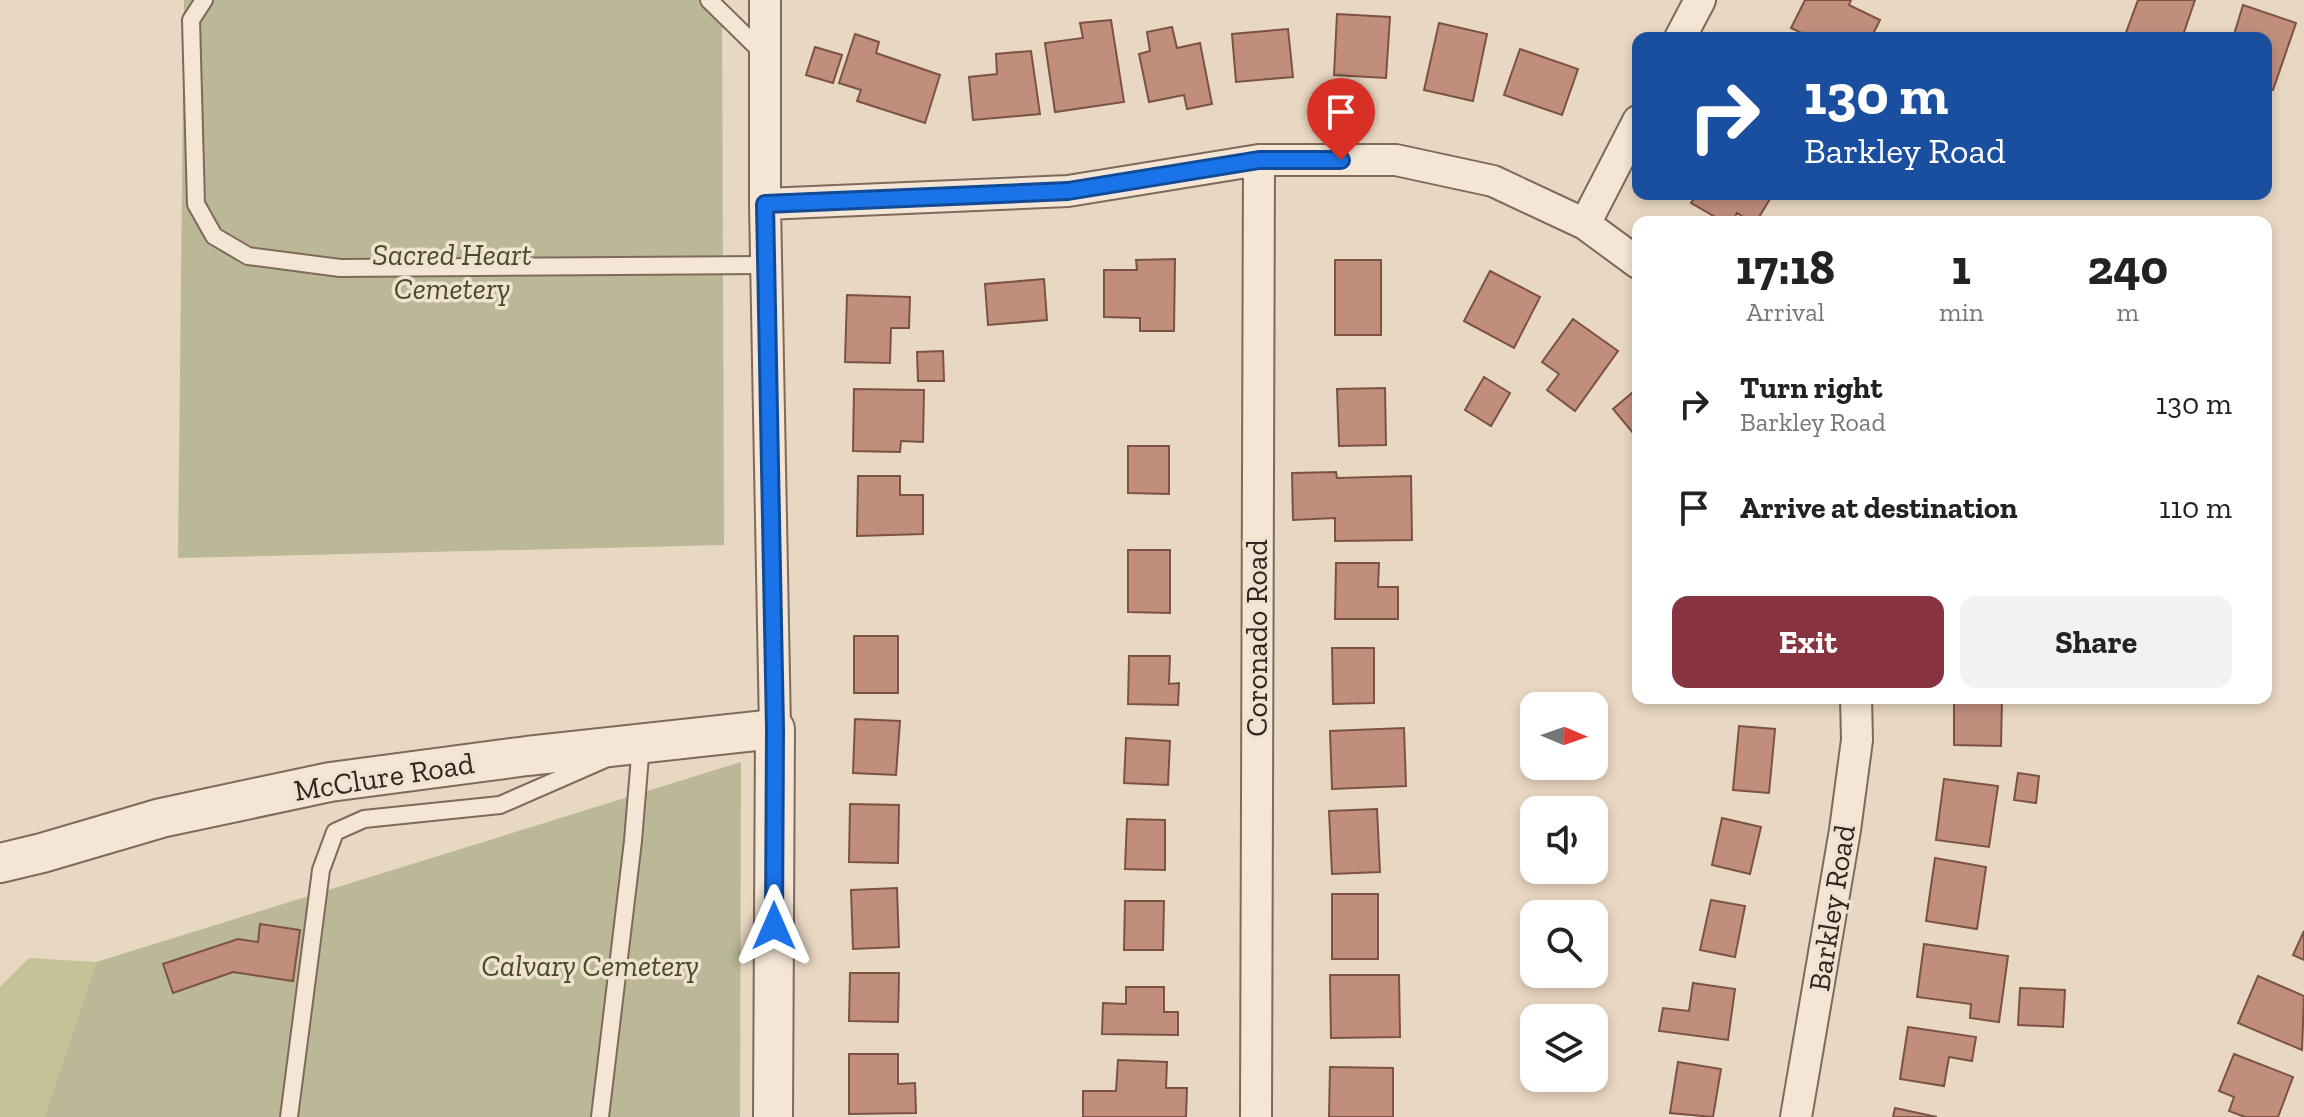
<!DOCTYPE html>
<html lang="en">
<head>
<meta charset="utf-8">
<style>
  body { margin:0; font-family:"Zilla Slab",serif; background:#f2f2f2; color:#222; height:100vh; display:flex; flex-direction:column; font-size:30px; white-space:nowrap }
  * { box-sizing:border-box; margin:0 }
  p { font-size:26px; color:#767676 }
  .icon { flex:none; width:44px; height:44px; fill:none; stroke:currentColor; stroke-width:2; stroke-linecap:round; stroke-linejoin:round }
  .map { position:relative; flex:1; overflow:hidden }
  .sheet { position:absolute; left:1632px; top:216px; width:640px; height:488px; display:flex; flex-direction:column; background:#fff; border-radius:16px; box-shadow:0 4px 12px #0003 }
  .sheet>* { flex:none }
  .top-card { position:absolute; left:1632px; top:32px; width:640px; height:168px; border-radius:16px; box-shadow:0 4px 12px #0003; background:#1a4fa0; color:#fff; overflow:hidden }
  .needle { width:52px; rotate:92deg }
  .buttons { position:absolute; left:1520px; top:692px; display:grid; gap:16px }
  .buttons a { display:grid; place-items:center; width:88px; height:88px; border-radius:16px; background:#fff; box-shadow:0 4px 12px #0003; font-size:40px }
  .pin { position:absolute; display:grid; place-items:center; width:68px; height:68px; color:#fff; margin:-82px -34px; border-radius:50% 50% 50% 0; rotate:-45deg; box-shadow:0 0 8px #0007 }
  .pin .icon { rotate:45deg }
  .me { position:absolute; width:88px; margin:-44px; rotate:0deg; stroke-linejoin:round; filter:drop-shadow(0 0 6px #0008) }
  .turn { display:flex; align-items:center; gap:28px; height:168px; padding:0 40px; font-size:36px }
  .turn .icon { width:104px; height:104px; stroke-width:2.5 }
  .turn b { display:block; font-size:56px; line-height:68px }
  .eta { display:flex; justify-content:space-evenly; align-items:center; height:136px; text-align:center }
  .eta b { font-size:48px; font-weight:800; line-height:56px }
  .cta { display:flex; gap:16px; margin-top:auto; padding:16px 40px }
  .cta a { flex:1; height:92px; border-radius:16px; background:#873340; color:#fff; font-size:32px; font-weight:800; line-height:92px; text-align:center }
  .cta a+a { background:#f2f2f2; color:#222 }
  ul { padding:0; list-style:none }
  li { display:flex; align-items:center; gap:24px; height:104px; padding:0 40px }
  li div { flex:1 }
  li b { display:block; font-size:30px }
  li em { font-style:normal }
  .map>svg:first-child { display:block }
  .green { fill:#c4c297 }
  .cemetery { fill:#bab896 }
  .building { fill:#c18e7c; stroke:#7b5244; stroke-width:2 }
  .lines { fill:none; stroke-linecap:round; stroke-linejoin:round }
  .service-casing { stroke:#7f695b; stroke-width:20 }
  .minor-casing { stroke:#7f695b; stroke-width:34 }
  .tertiary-casing { stroke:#7f695b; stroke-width:42 }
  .service { stroke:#f4e5d4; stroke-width:16 }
  .minor { stroke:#f4e5d4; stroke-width:30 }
  .tertiary { stroke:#f4e5d4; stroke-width:38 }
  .route-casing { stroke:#114b97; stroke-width:20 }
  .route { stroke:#1a73e8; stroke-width:14 }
  .labels { text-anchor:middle; stroke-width:7; stroke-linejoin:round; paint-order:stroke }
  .park-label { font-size:30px; font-style:italic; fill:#474b27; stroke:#f0e2d0 }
  .street-label { font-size:30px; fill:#31241e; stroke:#f0e2d0 }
</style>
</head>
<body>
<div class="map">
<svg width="2304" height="1117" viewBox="0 0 2304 1117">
  <rect width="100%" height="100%" fill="#e8d7c2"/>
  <!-- green -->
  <path class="green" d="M29,958l67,4 -52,155h-44v-130z"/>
  <!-- cemetery -->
  <path class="cemetery" d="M184,0h538l2,545 -546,13z
    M741,762l-1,355h-696l52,-155z"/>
  <!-- building -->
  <path class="building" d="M1805,0h46l-2,5 31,15 -9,18h-59l-21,-10z
    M2138,0h57l-13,38h-58z
    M2243,5l53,18 -23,67 -7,-2v-50h-33z
    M1337,14l53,3 -4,61 -52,-3z
    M1111,20l13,82 -69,10 -10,-69 38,-5 -3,-15z
    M1439,23l48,11 -14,67 -49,-11z
    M1172,27l5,21 23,-5 12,61 -25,5 -3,-14 -35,7 -10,-48 11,-3 -3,-19z
    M1288,29l5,48 -57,5 -4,-48z
    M855,34l24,8 -3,11 64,22 -15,48 -68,-22 4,-11 -22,-7z
    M815,47l27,8 -9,28 -27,-8z
    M1520,49l58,20 -16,46 -58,-20z
    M1031,51l9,63 -67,6 -4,-43 28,-3 -1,-20z
    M1697,194h76l-17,28h-5l-14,-9 -5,9h-8l-33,-19z
    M1175,259l-1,72h-34v-13l-36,-1v-47h33l-1,-10z
    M1335,260h46v75h-46z
    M1490,271l50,26 -26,51 -50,-27z
    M1044,279l3,41 -59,5 -3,-41z
    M847,295l63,2 -1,31h-18l-1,35 -45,-1z
    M1573,319l45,32 -43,60 -28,-21 12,-16 -17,-12z
    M943,351l1,30h-26l-1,-29z
    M1484,377l26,16 -19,33 -26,-16z
    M1385,388l1,57 -47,1 -2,-57z
    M1638,388v51l-25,-30z
    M854,389l70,1 -1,52 -22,-1 -1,11 -47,-1z
    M1128,446h41v48l-41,-1z
    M1336,472l1,6 74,-2 1,64 -77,1v-23l-42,2 -1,-47z
    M858,476h42v19h23v39l-66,2z
    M1128,550h42v63l-42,-1z
    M1336,563h43l-1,24h20v32h-63z
    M854,636h44v57h-44z
    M1332,648h42v55l-41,1z
    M1129,656h41l-1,28 10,-1 -1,22 -50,-1z
    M1954,698h48l-1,48 -47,-1z
    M855,719l45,2 -4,54 -43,-2z
    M1739,726l36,3 -6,64 -36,-3z
    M1404,728l2,58 -74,3 -2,-58z
    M1126,738l44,3 -2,44 -44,-2z
    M2018,773l21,3 -3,27 -22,-3z
    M1944,779l54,7 -9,61 -53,-7z
    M850,804l49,1 -1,58 -49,-1z
    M1377,809l3,63 -48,2 -3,-63z
    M1722,818l39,9 -11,47 -38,-9z
    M1127,819l38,1v50l-40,-1z
    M1935,858l51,9 -9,62 -51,-8z
    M897,888l2,59 -46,2 -2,-59z
    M1332,894h46v65h-46z
    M1711,900l34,6 -10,51 -35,-7z
    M1125,901h39l-1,49h-39z
    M260,924l40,6 -7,51 -60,-9 -60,21 -10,-29 75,-25 20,3z
    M2304,931v29l-11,-5z
    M1924,944l84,12 -9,66 -29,-4 1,-14 -54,-7z
    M850,973h49l-1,49 -49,-1z
    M1330,975h69l1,62 -69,1z
    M2258,976l46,20 -2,54 -64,-27z
    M1693,983l42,6 -7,51 -69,-9 4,-23 26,3z
    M1126,987h38v25h14v23l-76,-1 1,-31 23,1z
    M2020,988l45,2 -2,37 -45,-2z
    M1908,1027l68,10 -4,24 -23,-4 -5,29 -44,-7z
    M849,1054h49v30l17,-1 1,30 -67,1z
    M2234,1054l59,23 -15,40h-33l-16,-6 5,-14 -15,-6z
    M1118,1060l49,2 -1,26h21l-1,29h-103v-26h33z
    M1678,1062l43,7 -8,48 -43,-4z
    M1330,1067l63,1v49h-64z
    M1895,1108l42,9h-44z"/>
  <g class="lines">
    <defs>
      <path id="service" d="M204,0l-13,20 5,184 18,32 34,20 92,12 426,-3
        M709,0l56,55
        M289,1117l32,-247 14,-38 29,-13 136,-14 103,-45
        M600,1117l33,-276 8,-97 -2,1"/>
      <path id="minor" d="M765,0v204l10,525
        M1680,38l20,-38
        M765,204l303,-13 191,-31h137l97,21 92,43 53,39
        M1585,224l53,-103
        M1256,1117l3,-957
        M1796,1117l49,-287 12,-90 -1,-42"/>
      <path id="tertiary" d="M0,863l42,-10 119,-35 169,-36 197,-26 248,-27 -2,388"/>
    </defs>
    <!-- service casing -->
    <use href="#service" class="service-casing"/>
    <!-- minor casing -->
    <use href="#minor" class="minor-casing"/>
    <!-- tertiary casing -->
    <use href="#tertiary" class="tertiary-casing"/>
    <!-- service -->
    <use href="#service" class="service"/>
    <!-- minor -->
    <use href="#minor" class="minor"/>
    <!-- tertiary -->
    <use href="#tertiary" class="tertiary"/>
  </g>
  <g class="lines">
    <defs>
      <path id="route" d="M774,926l1,-197 -10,-525 303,-13 191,-31h82"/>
    </defs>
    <!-- route casing -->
    <use href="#route" class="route-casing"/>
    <!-- route -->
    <use href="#route" class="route"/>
  </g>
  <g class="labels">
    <!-- park labels -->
    <g class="park-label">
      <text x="452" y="265">Sacred Heart<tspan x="452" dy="34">Cemetery</tspan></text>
      <text x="590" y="976">Calvary Cemetery</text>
    </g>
    <!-- street labels -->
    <g class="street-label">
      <text transform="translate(1257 638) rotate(-90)" y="10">Coronado Road</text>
      <text transform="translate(384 777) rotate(-9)" y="10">McClure Road</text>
      <text transform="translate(1832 908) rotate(-81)" y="10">Barkley Road</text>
    </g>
  </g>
</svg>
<div class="buttons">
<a><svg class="needle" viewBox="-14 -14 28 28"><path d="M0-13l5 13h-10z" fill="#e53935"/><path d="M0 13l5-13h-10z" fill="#767676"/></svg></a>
<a><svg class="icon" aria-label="sound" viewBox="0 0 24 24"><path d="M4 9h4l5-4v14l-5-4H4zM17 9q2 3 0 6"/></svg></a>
<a><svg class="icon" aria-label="search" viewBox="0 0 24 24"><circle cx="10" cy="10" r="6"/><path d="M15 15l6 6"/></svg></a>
<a><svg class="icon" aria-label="layers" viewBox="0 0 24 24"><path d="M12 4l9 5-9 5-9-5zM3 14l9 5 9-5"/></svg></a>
</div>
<div class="pin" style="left:1341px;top:160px;background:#d93025"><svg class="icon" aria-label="arrive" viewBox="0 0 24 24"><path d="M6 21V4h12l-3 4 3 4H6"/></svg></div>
<svg class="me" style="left:774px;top:926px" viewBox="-20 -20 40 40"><path d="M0-17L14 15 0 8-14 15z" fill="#1a73e8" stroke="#fff" stroke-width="4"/></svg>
<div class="top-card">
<div class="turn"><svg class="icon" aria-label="right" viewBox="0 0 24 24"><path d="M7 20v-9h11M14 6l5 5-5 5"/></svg><div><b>130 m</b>Barkley Road</div></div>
</div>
<section class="sheet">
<div class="eta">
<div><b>17:18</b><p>Arrival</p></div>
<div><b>1</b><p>min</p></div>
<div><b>240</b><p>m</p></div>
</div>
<ul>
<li><svg class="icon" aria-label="right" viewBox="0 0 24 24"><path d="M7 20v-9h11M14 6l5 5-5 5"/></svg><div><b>Turn right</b><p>Barkley Road</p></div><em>130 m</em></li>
<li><svg class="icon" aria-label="arrive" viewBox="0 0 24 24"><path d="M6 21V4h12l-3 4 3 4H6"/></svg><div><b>Arrive at destination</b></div><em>110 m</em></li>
</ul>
<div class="cta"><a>Exit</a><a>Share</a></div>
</section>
</div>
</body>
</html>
